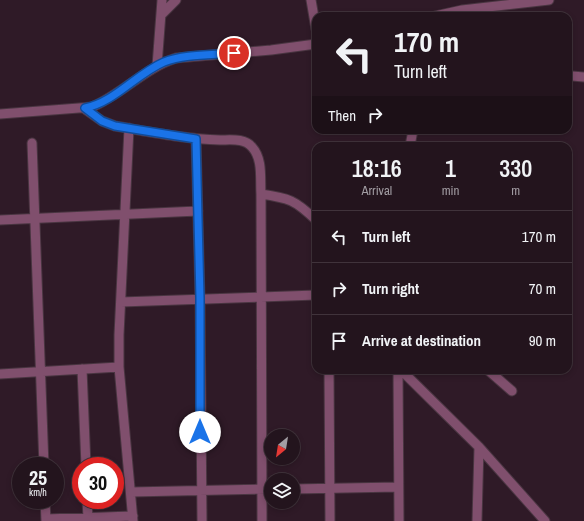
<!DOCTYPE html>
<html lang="en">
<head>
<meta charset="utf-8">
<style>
  body { margin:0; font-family:"Archivo Narrow",sans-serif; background:#2b1d26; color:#f1f3f6; height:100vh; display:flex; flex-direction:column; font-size:15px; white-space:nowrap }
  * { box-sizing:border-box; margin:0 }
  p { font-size:13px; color:#a39ea4 }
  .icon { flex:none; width:22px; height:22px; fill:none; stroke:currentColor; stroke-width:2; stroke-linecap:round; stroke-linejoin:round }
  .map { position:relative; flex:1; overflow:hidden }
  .drawer { position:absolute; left:312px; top:142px; width:260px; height:232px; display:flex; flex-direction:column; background:#23141d; border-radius:12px; box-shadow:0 2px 6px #0003,0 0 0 1px #40333b }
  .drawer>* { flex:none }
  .guide { position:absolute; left:312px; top:12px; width:260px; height:122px; border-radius:12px; box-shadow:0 2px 6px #0003,0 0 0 1px #40333b; background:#23141d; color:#f1f3f6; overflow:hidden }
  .needle { width:26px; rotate:210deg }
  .controls { position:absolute; left:264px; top:429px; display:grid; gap:8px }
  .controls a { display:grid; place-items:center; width:36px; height:36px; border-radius:50%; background:#23141d; box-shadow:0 2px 6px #0003,0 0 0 1px #40333b; font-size:20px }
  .speed { position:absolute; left:12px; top:457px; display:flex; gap:8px; font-size:20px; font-weight:700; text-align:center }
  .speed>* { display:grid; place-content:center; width:52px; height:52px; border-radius:50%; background:#23141d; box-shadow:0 2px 6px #0003,0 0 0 1px #40333b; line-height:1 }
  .speed small { font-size:10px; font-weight:400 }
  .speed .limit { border:6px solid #d22; background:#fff; color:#111 }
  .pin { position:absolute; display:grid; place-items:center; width:34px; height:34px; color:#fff; margin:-17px; border:2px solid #fff; border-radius:50%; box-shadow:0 1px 4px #0007 }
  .me { position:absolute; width:44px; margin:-22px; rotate:0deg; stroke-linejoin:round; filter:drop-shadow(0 0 3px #0008) }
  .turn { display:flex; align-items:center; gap:14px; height:84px; padding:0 16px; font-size:18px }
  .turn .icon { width:52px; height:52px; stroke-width:2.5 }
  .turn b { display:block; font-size:28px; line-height:34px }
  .then { display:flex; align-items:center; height:38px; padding:0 16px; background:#0003; gap:8px; font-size:15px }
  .eta { display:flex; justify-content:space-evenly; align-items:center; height:68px; text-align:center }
  .eta b { font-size:24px; font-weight:600; line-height:28px }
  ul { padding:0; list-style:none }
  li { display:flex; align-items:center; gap:12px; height:52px; padding:0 16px; border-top:1px solid #40333b }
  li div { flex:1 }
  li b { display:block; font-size:15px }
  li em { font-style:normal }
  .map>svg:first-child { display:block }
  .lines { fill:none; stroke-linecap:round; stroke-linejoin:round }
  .minor-casing { stroke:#493541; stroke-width:11 }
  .minor { stroke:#804f6d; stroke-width:9 }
  .route-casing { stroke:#114b97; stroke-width:10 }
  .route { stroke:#1a73e8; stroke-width:7 }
</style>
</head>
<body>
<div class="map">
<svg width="584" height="521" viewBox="0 0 584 521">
  <rect width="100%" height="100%" fill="#2f1a27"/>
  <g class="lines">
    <defs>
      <path id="minor" d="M311,0l5,29
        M161,15l15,-15
        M435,16l27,-6 87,-10
        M157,66l5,-66
        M572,76l12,1
        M85,109l17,12 13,5c35,6 70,13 105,14 11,0 25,-2 32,7 11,12 8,31 9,47l1,327
        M0,114l92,-7c30,-13 53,-39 84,-49l95,-8 45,-6
        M129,128l-10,207v32l14,154
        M196,139l4,159 2,223
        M32,143l12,323
        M410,146l3,-16
        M261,194c28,4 34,6 55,26
        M0,220l198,-9
        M121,302l195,-7
        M82,369l4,97
        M329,370l1,151
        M398,370l1,151
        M401,370l78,77 66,74
        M488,370l24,21
        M0,374l119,-7
        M293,489l105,-2
        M131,492l140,-3
        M45,500l1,21
        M87,500l1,18
        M46,519l87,-3
        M477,521l2,-74"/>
    </defs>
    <!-- minor casing -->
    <use href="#minor" class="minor-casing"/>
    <!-- minor -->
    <use href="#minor" class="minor"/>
  </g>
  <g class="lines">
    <defs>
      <path id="route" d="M200,432v-134l-4,-159 -81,-13 -13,-5 -17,-13c30,-6 51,-34 79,-46 20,-8 48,-7 70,-9"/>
    </defs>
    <!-- route casing -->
    <use href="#route" class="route-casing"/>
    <!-- route -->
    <use href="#route" class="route"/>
  </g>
</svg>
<div class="controls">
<a><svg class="needle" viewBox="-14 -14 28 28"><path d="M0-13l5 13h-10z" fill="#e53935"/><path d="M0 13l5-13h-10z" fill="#a39ea4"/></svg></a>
<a><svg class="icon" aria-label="layers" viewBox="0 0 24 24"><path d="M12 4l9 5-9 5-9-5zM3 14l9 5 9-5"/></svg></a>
</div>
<div class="speed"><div>25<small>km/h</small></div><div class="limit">30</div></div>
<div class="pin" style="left:234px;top:53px;background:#d93025"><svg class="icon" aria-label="arrive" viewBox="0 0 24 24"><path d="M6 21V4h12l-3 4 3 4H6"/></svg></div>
<svg class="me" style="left:200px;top:432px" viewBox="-20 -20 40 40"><circle r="19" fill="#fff"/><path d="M0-13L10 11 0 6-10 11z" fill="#1a73e8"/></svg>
<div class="guide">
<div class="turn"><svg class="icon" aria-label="left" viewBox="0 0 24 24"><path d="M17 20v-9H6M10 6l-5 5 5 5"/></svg><div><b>170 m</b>Turn left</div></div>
<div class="then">Then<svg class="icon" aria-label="right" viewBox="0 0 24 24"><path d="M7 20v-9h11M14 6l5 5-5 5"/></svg></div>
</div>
<section class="drawer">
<div class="eta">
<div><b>18:16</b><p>Arrival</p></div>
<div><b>1</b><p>min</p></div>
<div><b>330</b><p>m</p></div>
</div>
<ul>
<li><svg class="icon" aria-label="left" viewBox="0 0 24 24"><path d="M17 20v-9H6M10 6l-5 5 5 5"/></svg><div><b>Turn left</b></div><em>170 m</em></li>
<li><svg class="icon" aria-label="right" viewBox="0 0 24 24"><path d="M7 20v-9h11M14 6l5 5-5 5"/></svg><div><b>Turn right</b></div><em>70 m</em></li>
<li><svg class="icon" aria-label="arrive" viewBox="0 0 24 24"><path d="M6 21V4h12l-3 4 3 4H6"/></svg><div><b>Arrive at destination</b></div><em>90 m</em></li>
</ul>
</section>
</div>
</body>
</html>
